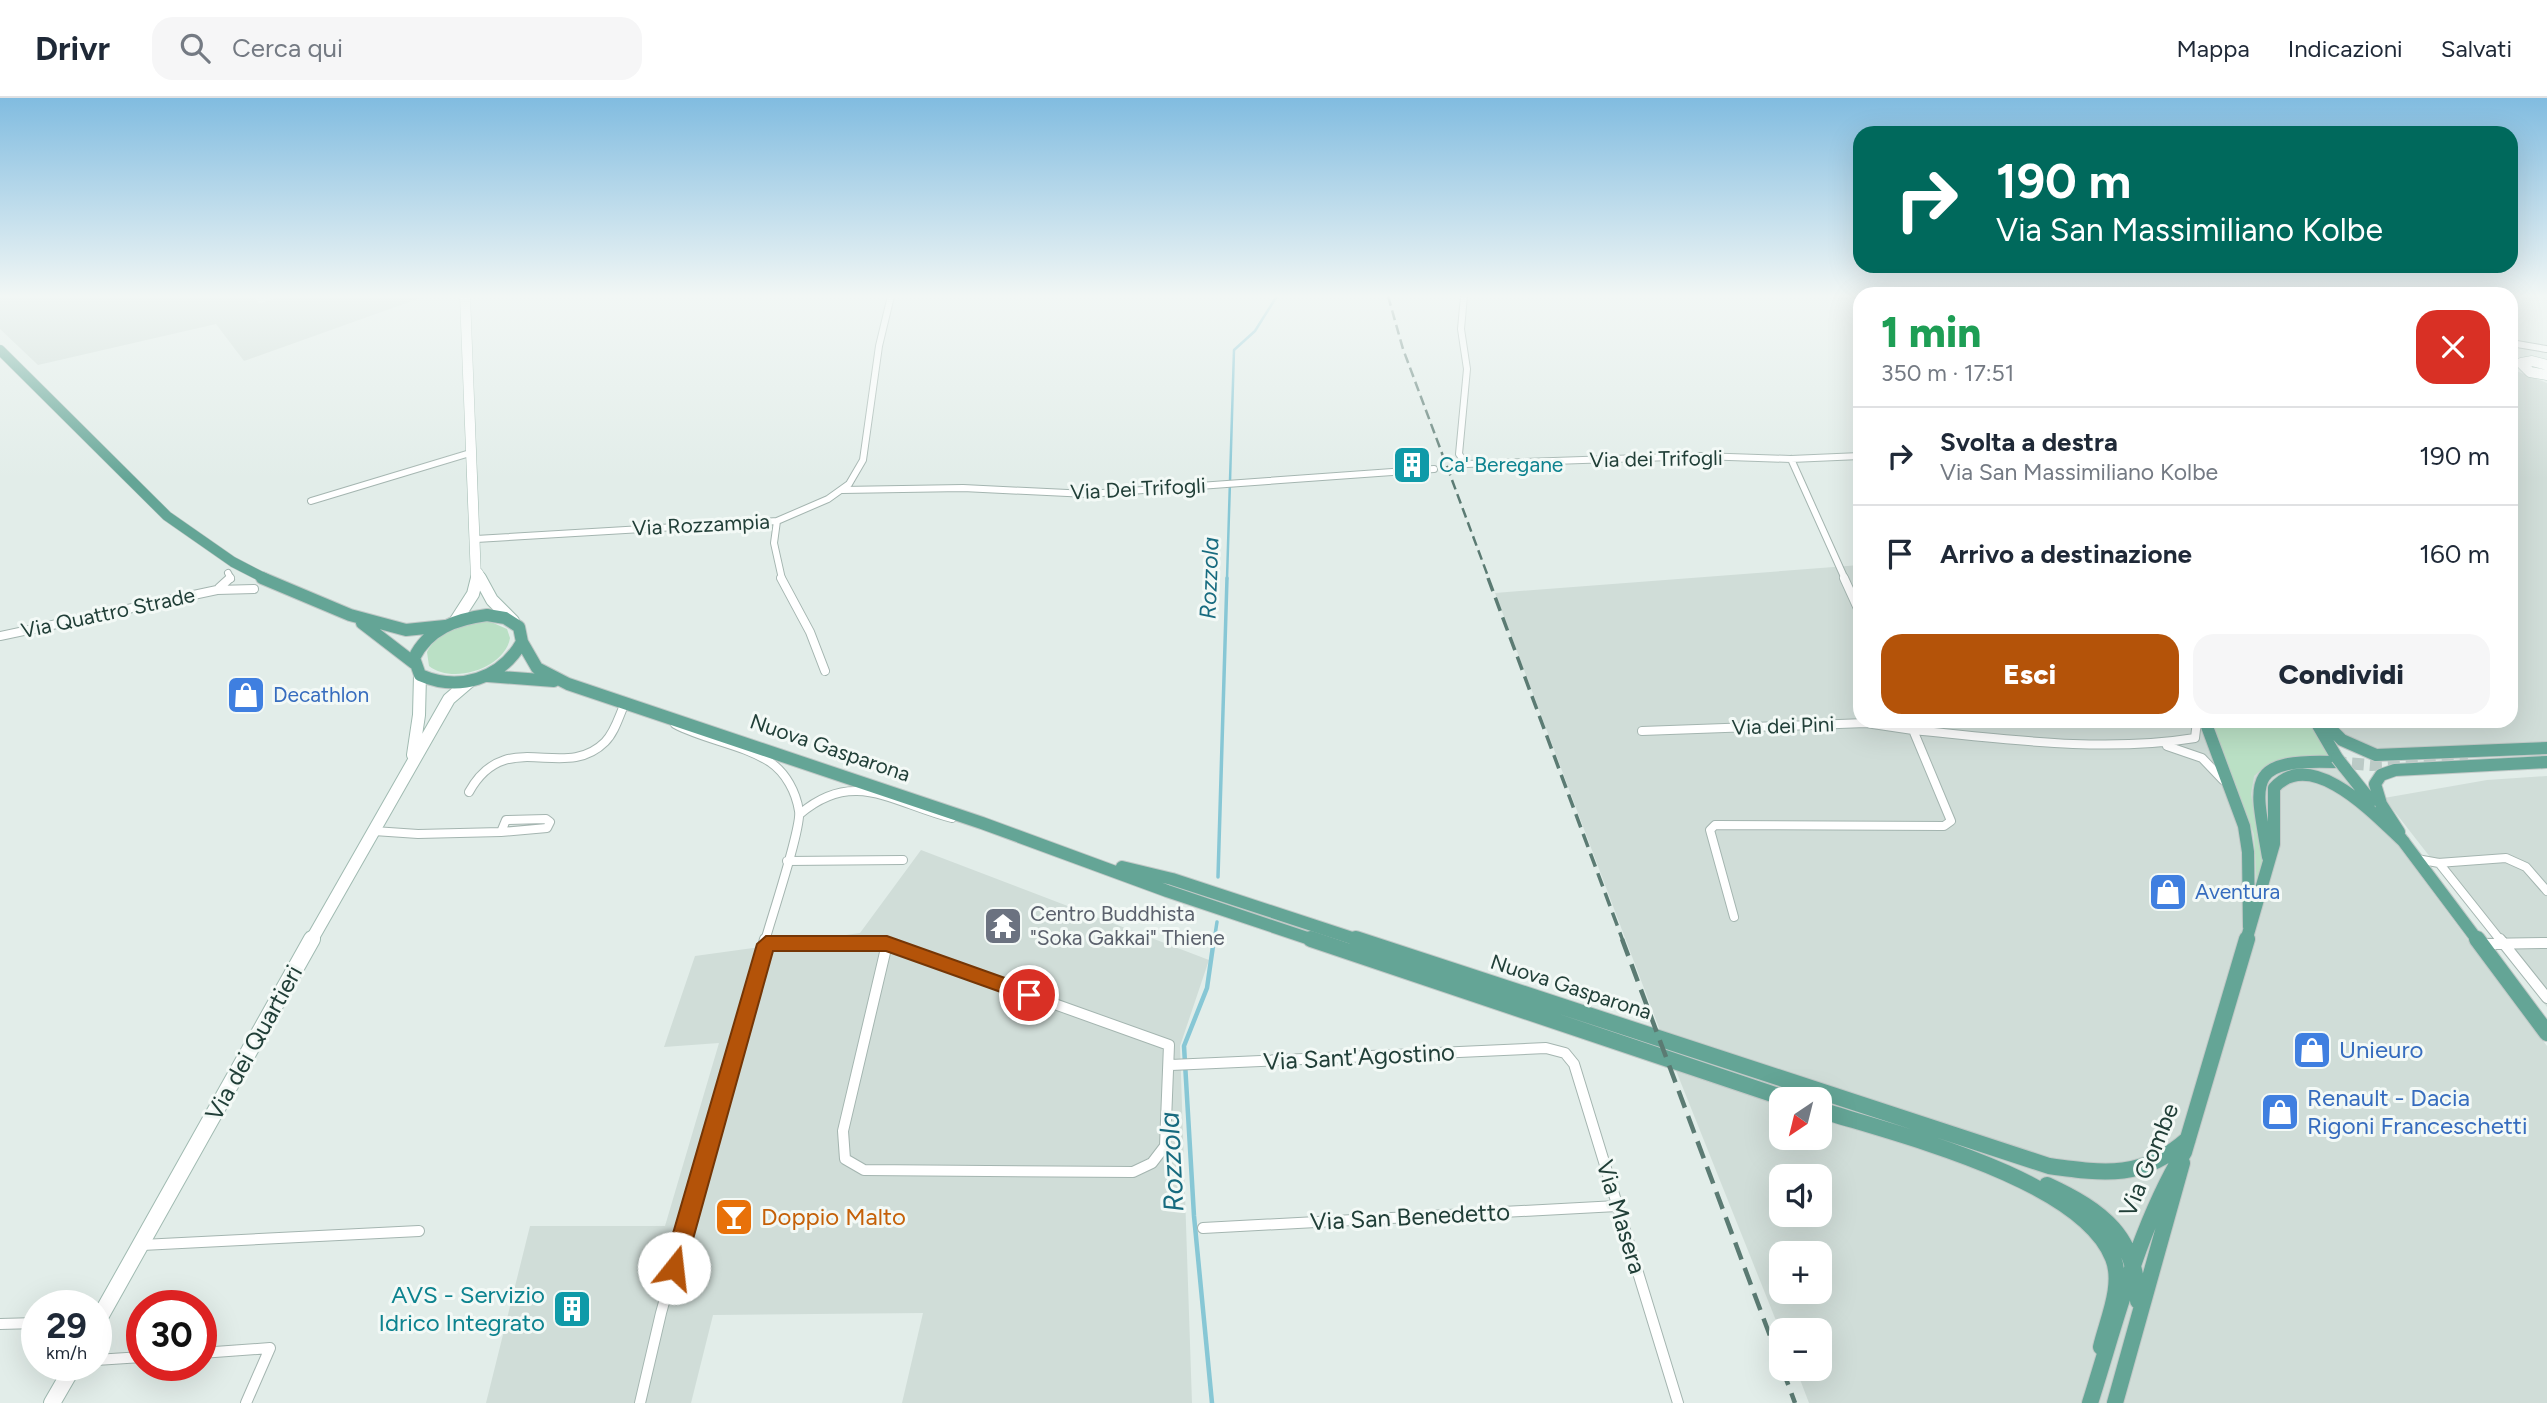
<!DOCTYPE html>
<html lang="it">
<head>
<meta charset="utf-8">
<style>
  body { margin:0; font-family:Figtree,sans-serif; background:#f6f6f7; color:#1f2937; height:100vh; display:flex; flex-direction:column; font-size:26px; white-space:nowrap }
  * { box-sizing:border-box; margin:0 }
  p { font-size:23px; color:#747a83 }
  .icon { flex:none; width:38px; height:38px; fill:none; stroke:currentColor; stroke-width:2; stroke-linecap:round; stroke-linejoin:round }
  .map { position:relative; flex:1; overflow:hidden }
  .sheet { position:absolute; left:1853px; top:189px; width:665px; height:441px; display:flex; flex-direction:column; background:#fff; border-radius:21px; box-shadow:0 7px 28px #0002 }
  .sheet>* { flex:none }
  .guide { position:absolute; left:1853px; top:28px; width:665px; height:147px; border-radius:21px; box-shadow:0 7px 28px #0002; background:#00695c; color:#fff; overflow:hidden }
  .needle { width:46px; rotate:215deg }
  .fabs { position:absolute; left:1769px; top:989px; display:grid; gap:14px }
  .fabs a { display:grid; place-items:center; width:63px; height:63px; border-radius:14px; background:#fff; box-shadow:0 7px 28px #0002; font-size:35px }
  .speed { position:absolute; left:21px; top:1192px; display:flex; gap:14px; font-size:35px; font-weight:700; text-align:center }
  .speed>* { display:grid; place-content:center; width:91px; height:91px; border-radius:50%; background:#fff; box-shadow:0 7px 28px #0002; line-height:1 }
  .speed small { font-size:18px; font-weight:400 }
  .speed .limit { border:10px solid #d22; background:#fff; color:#111 }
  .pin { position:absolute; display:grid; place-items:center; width:60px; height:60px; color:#fff; margin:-30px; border:4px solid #fff; border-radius:50%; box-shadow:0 2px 7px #0007 }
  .me { position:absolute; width:77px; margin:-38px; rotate:16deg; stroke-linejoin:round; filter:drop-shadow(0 0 5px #0008) }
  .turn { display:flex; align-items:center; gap:24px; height:147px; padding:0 28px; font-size:32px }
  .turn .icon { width:91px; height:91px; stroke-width:2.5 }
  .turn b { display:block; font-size:49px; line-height:60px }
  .round { display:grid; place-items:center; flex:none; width:74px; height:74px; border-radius:21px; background:#f6f6f7 }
  .summary { display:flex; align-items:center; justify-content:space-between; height:119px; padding:0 28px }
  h1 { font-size:42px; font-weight:800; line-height:52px; color:#1e9e55 }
  .cta { display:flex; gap:14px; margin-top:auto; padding:14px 28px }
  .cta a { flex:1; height:80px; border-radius:21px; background:#b45309; color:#fff; font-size:28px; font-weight:800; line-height:80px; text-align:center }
  .cta a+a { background:#f6f6f7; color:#1f2937 }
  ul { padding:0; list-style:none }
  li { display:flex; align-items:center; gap:21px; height:98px; padding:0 28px; border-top:2px solid #e0e1e3 }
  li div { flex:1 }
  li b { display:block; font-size:26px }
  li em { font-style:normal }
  header { display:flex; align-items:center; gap:42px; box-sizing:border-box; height:98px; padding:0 35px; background:#fff; border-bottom:2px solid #e0e1e3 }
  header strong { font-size:33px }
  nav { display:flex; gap:38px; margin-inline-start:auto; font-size:24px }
  .search { width:490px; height:63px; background:#f6f6f7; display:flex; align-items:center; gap:18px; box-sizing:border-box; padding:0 24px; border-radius:21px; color:#747a83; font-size:26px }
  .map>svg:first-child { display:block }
  .built { fill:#d0ddd8; fill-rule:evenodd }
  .green { fill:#bae0c5 }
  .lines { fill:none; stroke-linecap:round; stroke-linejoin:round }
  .stream-far2 { stroke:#87c7d5; stroke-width:2.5 }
  .stream-far1 { stroke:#87c7d5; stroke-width:3.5 }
  .stream { stroke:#87c7d5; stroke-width:4.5 }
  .primary-tunnel { stroke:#bbcac6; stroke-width:12; stroke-dasharray:12 6; stroke-linecap:butt }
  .street-far2-casing { stroke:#a4b5b0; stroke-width:8 }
  .street-far1-casing { stroke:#a4b5b0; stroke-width:10 }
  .street-casing { stroke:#a4b5b0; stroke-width:12 }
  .secondary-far2-casing { stroke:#a0bab1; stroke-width:11 }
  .secondary-far1-casing { stroke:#a0bab1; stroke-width:14 }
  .secondary-casing { stroke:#a0bab1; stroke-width:18 }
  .primary-far2-casing { stroke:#c1c9c7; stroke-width:11 }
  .primary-far1-casing { stroke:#c1c9c7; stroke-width:14 }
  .primary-casing { stroke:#c1c9c7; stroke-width:18 }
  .street-far2 { stroke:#fff; stroke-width:6 }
  .street-far1 { stroke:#fff; stroke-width:8 }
  .street { stroke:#fff; stroke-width:10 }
  .secondary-far2 { stroke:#fff; stroke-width:10 }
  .secondary-far1 { stroke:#fff; stroke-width:12 }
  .secondary { stroke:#fff; stroke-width:16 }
  .primary-far2 { stroke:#64a596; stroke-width:10 }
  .primary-far1 { stroke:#64a596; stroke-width:12 }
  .primary { stroke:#64a596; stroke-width:16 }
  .rail-far2 { stroke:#5b7b73; stroke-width:2.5; stroke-dasharray:10 5; stroke-linecap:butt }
  .rail-far1 { stroke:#5b7b73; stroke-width:3.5; stroke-dasharray:14 7; stroke-linecap:butt }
  .rail { stroke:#5b7b73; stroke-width:4.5; stroke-dasharray:18 9; stroke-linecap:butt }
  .primary-bridge-casing { stroke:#c1c9c7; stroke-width:14; stroke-linecap:butt }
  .primary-bridge { stroke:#64a596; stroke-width:12 }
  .route { fill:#b45309; stroke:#753606; stroke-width:2 }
  .labels { text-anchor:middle; stroke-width:6; stroke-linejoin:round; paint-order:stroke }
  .street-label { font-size:21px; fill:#213f38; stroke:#f3f9f6 }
  .culture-label { font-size:21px; fill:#0d838f; stroke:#f3f9f6; text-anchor:start }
  .shop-label { font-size:21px; fill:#366cbe; stroke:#f3f9f6; text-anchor:start }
  .worship-label { font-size:21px; fill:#5b616d; stroke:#f3f9f6; text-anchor:start }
  .water-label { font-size:23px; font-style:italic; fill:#176b7f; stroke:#f3f9f6 }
  .near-street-label { font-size:24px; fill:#213f38; stroke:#f3f9f6 }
  .near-shop-label { font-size:24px; fill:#366cbe; stroke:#f3f9f6; text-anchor:start }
  .near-food-label { font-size:24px; fill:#c56008; stroke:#f3f9f6; text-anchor:start }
  .near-culture-label { font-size:24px; fill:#0d838f; stroke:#f3f9f6; text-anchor:end }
  .near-water-label { font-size:28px; font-style:italic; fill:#176b7f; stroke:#f3f9f6 }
</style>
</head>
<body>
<header>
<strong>Drivr</strong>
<div class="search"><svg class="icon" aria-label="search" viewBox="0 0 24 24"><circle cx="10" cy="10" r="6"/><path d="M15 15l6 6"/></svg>Cerca qui</div>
<nav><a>Mappa</a><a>Indicazioni</a><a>Salvati</a></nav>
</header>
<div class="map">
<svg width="2547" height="1305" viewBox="0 0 2547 1305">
  <rect width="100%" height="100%" fill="#e2ede9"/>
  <!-- built -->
  <path class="built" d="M0,198h255l4,8 21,-8h146l-182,65 -28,-37 -178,41 -38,-36z
    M2511,271l36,14v361l-140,6 -40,-3 -20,-11 -13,-15h177z
    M1860,467v156h452l49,75 186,250v357h-738l-13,-34 24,-1v-38h-38l-1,3 -122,-305 -164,-435zM1782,1001h38v39h-38zM1782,1078h38v38h-38zM1782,1155h38v39h-38z
    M2547,678v231l-163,-209 103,-18z
    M921,752l288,110 -29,86 12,357h-290l21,-90 -210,2 -22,88h-205l44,-177h135l54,-183 -55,4 31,-91 165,-23z"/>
  <!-- green -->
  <path class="green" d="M491,524l16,7 3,9c-5,30 -57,47 -81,28l-2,-14c11,-22 41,-32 64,-30z
    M2209,623h101l21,37c-33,-2 -51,-6 -77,18l-3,18 4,24 12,39 -10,31 -3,-54z"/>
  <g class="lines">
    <!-- stream-far2 -->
    <path class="stream-far2" d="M1227,481l7,-229 21,-19 22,-35"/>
    <!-- stream-far1 -->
    <path class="stream-far1" d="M1218,779l9,-299
      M1214,843l3,-19"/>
    <!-- stream -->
    <path class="stream" d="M1212,1305l-18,-187 -10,-170 23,-58 7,-49"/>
    <!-- primary-tunnel -->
    <path class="primary-tunnel" d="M2334,664l37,3 97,-5"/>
    <defs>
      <path id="street-far2" d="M1464,198l-3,33 6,40 -8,85 7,10 234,-8 91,3 69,-3
        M2511,245l35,6
        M1791,361l54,120
        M842,392l121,-2 125,6 346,-25
        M311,403l159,-48
        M777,423l-3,22 8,36
        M476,441l301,-18 51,-22 21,-15 14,-24 16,-114 12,-50
        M228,475l3,6"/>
      <path id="street-far1" d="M781,480l29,54 15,39
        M1844,480l16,35
        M219,490l11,-10
        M0,538l217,-46 37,-1
        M675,626c30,16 67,20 95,38 16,11 26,30 29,49 3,16 -28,108 -34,130
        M1642,633l224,-8 47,7
        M2167,648l35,12 21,22
        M469,694c37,-67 95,-9 136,-50 10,-10 14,-26 20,-39
        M800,716c54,-46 93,-11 152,4
        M546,721l4,3 -3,6 -46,4 5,-12z
        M374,733l44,3 83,-2
        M2417,761l22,4 62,78
        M787,763l116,-1
        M2438,765l68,-5 20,9 21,24
        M1734,819l-24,-87 5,-5 229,1 7,-5 -38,-91c92,9 190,23 282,8l2,-17"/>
      <path id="street" d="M2500,841l47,59
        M766,846h121
        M887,846l282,101 -4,101 -13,17 -19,9 -269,-2 -19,-11 -2,-28z
        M2482,846l65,-1
        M1171,967l375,-17 19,5 9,11 104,339
        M1203,1130l414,-22
        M142,1147l277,-14
        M0,1226l37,-1
        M201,1255l69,-5 -24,55
        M96,1262l46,-3
        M640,1305l21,-90 104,-374"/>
      <path id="secondary-far2" d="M465,198l11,283
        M2547,267l-15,-4 -11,2 9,9 17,3
        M478,475l3,6"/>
      <path id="secondary-far1" d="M480,480l12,22 21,21
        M455,524l18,-28 4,-16
        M413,657l6,-40 1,-40
        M311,843l138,-242 21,-18"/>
      <path id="secondary" d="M96,1226l216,-385
        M52,1305l22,-38"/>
      <path id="primary-far2" d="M0,252l167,166 66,46 33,17"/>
      <path id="primary-far1" d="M262,480l88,37 56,15 39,-4
        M487,517l18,3 14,9 3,15c-21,37 -63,50 -102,33l-6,-17c14,-29 42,-39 73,-43z
        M362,525l52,40
        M522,544l15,26 31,16 414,139 185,68 149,50
        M488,578l66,5
        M2205,623l39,105 4,26 1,75
        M2323,623l19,19 34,15 171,-7
        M2316,624l21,36
        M2344,669l27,34
        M2399,734l-18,-28 -6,-20 6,-9 14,-5 152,-8
        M2400,739l78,104
        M2268,759c-13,-76 -24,-98 66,-95
        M1122,769l50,12 189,62
        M2246,843l28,-97v-56c38,-43 104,30 130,54"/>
      <path id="primary" d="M1311,841l476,160
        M1356,841l693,227c57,8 94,13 139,-27
        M2477,841l70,94
        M1820,1012c76,24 262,69 293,148 11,27 -6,63 -12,89
        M2047,1087c56,26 89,51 91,116
        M2090,1305c27,-85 48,-174 94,-251l63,-213
        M2115,1305l67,-240"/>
    </defs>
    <!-- street-far2 casing -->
    <use href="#street-far2" class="street-far2-casing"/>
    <!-- street-far1 casing -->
    <use href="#street-far1" class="street-far1-casing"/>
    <!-- street casing -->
    <use href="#street" class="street-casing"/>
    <!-- secondary-far2 casing -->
    <use href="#secondary-far2" class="secondary-far2-casing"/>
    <!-- secondary-far1 casing -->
    <use href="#secondary-far1" class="secondary-far1-casing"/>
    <!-- secondary casing -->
    <use href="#secondary" class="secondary-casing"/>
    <!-- primary-far2 casing -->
    <use href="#primary-far2" class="primary-far2-casing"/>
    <!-- primary-far1 casing -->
    <use href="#primary-far1" class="primary-far1-casing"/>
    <!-- primary casing -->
    <use href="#primary" class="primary-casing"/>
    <!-- street-far2 -->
    <use href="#street-far2" class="street-far2"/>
    <!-- street-far1 -->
    <use href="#street-far1" class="street-far1"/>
    <!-- street -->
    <use href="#street" class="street"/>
    <!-- secondary-far2 -->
    <use href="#secondary-far2" class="secondary-far2"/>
    <!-- secondary-far1 -->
    <use href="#secondary-far1" class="secondary-far1"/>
    <!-- secondary -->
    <use href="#secondary" class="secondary"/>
    <!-- primary-far2 -->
    <use href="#primary-far2" class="primary-far2"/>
    <!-- primary-far1 -->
    <use href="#primary-far1" class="primary-far1"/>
    <!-- primary -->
    <use href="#primary" class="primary"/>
    <!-- rail-far2 -->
    <path class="rail-far2" d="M1388,198l15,53 86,230"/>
    <!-- rail-far1 -->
    <path class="rail-far1" d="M1488,480l135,363"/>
    <!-- rail -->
    <path class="rail" d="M1622,841l160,429
      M1782,1270l13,35"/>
    <defs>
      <path id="primary-bridge" d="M2337,660l7,9"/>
    </defs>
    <!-- primary-bridge casing -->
    <use href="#primary-bridge" class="primary-bridge-casing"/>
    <!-- primary-bridge -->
    <use href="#primary-bridge" class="primary-bridge"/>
  </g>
  <!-- sky -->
  <linearGradient id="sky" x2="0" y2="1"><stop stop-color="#81bce0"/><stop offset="0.52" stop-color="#f2f7f5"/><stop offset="1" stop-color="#f2f7f5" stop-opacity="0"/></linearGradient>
  <rect width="2547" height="381" fill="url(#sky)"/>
  <!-- route -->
  <path class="route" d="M766,838h121l149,53 2,6 -2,5 -7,2 -143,-51h-113l-88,317 -3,7 -8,3 -8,-3 -3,-7 94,-324z"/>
  <!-- icons -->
  <defs>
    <symbol id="building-square" viewBox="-11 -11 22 22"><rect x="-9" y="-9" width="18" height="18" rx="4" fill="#0f9aa8" stroke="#f3f9f6"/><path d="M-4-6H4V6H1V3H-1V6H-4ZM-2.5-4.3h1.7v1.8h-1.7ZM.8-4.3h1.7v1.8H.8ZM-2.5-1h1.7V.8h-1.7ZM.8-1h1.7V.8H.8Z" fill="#fff"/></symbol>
    <symbol id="shop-square" viewBox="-11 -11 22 22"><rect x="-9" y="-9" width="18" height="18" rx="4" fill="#3f7fe0" stroke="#f3f9f6"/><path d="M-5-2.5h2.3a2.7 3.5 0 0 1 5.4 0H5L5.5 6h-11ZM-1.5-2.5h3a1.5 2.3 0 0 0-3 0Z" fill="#fff"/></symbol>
    <symbol id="temple-square" viewBox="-11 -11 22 22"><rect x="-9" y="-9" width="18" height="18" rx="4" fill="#6b7280" stroke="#f3f9f6"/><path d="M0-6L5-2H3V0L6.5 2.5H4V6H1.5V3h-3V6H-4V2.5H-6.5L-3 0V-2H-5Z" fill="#fff"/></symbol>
    <symbol id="bar-square" viewBox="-11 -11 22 22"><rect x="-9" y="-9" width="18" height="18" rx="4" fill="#e8710a" stroke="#f3f9f6"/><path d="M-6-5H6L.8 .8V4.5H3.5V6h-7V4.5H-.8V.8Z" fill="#fff"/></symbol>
  </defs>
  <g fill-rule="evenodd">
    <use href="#building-square" x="1390" y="345" width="44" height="44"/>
    <use href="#shop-square" x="224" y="575" width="44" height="44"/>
    <use href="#shop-square" x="2146" y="772" width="44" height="44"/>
    <use href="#temple-square" x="981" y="806" width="44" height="44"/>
    <use href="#shop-square" x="2290" y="930" width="44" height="44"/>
    <use href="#shop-square" x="2258" y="992" width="44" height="44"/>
    <use href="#bar-square" x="712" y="1097" width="44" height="44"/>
    <use href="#building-square" x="550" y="1189" width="44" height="44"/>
  </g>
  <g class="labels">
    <!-- street labels -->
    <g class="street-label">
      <text transform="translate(1656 361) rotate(-1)" y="7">Via dei Trifogli</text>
      <text transform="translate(1138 391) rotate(-3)" y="7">Via Dei Trifogli</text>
      <text transform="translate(701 427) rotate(-3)" y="7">Via Rozzampia</text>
      <text transform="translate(108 515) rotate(-12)" y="7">Via Quattro Strade</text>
      <text transform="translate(1783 628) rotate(-2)" y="7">Via dei Pini</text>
      <text transform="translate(830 650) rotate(19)" y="7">Nuova Gasparona</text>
      <text transform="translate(1571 889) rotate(18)" y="7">Nuova Gasparona</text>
    </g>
    <!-- culture labels -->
    <g class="culture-label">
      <text x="1439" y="374">Ca' Beregane</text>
    </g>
    <!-- shop labels -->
    <g class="shop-label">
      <text x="273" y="604">Decathlon</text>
      <text x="2195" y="801">Aventura</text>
    </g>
    <!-- worship labels -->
    <g class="worship-label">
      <text x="1030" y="823">Centro Buddhista<tspan x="1030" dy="24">"Soka Gakkai" Thiene</tspan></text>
    </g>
    <!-- water labels -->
    <g class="water-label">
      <text transform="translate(1209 480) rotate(-88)" y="8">Rozzola</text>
    </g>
    <!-- near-street labels -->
    <g class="near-street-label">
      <text transform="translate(254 945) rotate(-61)" y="8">Via dei Quartieri</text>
      <text transform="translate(1359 959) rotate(-3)" y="8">Via Sant'Agostino</text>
      <text transform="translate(2149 1062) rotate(-68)" y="8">Via Gombe</text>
      <text transform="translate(1410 1119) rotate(-3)" y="8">Via San Benedetto</text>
      <text transform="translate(1621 1119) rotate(73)" y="8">Via Masera</text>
    </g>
    <!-- near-shop labels -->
    <g class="near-shop-label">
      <text x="2339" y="960">Unieuro</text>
      <text x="2307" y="1008">Renault - Dacia<tspan x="2307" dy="28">Rigoni Franceschetti</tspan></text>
    </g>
    <!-- near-food labels -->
    <g class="near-food-label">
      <text x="761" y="1127">Doppio Malto</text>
    </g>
    <!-- near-culture labels -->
    <g class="near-culture-label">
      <text x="545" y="1205">AVS - Servizio<tspan x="545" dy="28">Idrico Integrato</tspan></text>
    </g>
    <!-- near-water labels -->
    <g class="near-water-label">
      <text transform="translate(1171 1064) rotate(-93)" y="10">Rozzola</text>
    </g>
  </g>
</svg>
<div class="fabs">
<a><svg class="needle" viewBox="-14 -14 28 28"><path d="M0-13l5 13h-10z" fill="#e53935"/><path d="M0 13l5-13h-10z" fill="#747a83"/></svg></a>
<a><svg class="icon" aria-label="sound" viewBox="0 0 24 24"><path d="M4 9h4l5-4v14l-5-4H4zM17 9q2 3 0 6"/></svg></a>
<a>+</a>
<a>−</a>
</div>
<div class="speed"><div>29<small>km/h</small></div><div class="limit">30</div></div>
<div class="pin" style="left:1029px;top:897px;background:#d93025"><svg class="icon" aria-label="arrive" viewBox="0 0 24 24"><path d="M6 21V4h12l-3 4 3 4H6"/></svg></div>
<svg class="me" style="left:674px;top:1170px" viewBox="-20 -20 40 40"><circle r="19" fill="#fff"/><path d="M0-13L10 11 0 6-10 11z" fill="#b45309"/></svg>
<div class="guide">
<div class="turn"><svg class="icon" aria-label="right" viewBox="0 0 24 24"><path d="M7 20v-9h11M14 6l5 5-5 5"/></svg><div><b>190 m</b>Via San Massimiliano Kolbe</div></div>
</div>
<section class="sheet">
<div class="summary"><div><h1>1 min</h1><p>350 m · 17:51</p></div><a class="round" style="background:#d93025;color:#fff"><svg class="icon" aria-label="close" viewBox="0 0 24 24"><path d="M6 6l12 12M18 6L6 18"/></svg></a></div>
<ul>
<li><svg class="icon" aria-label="right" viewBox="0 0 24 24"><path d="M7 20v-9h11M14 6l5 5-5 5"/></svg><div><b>Svolta a destra</b><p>Via San Massimiliano Kolbe</p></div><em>190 m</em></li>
<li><svg class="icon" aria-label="arrive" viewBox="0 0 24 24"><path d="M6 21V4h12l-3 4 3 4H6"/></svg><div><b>Arrivo a destinazione</b></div><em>160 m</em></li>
</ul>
<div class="cta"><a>Esci</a><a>Condividi</a></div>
</section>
</div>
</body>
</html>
